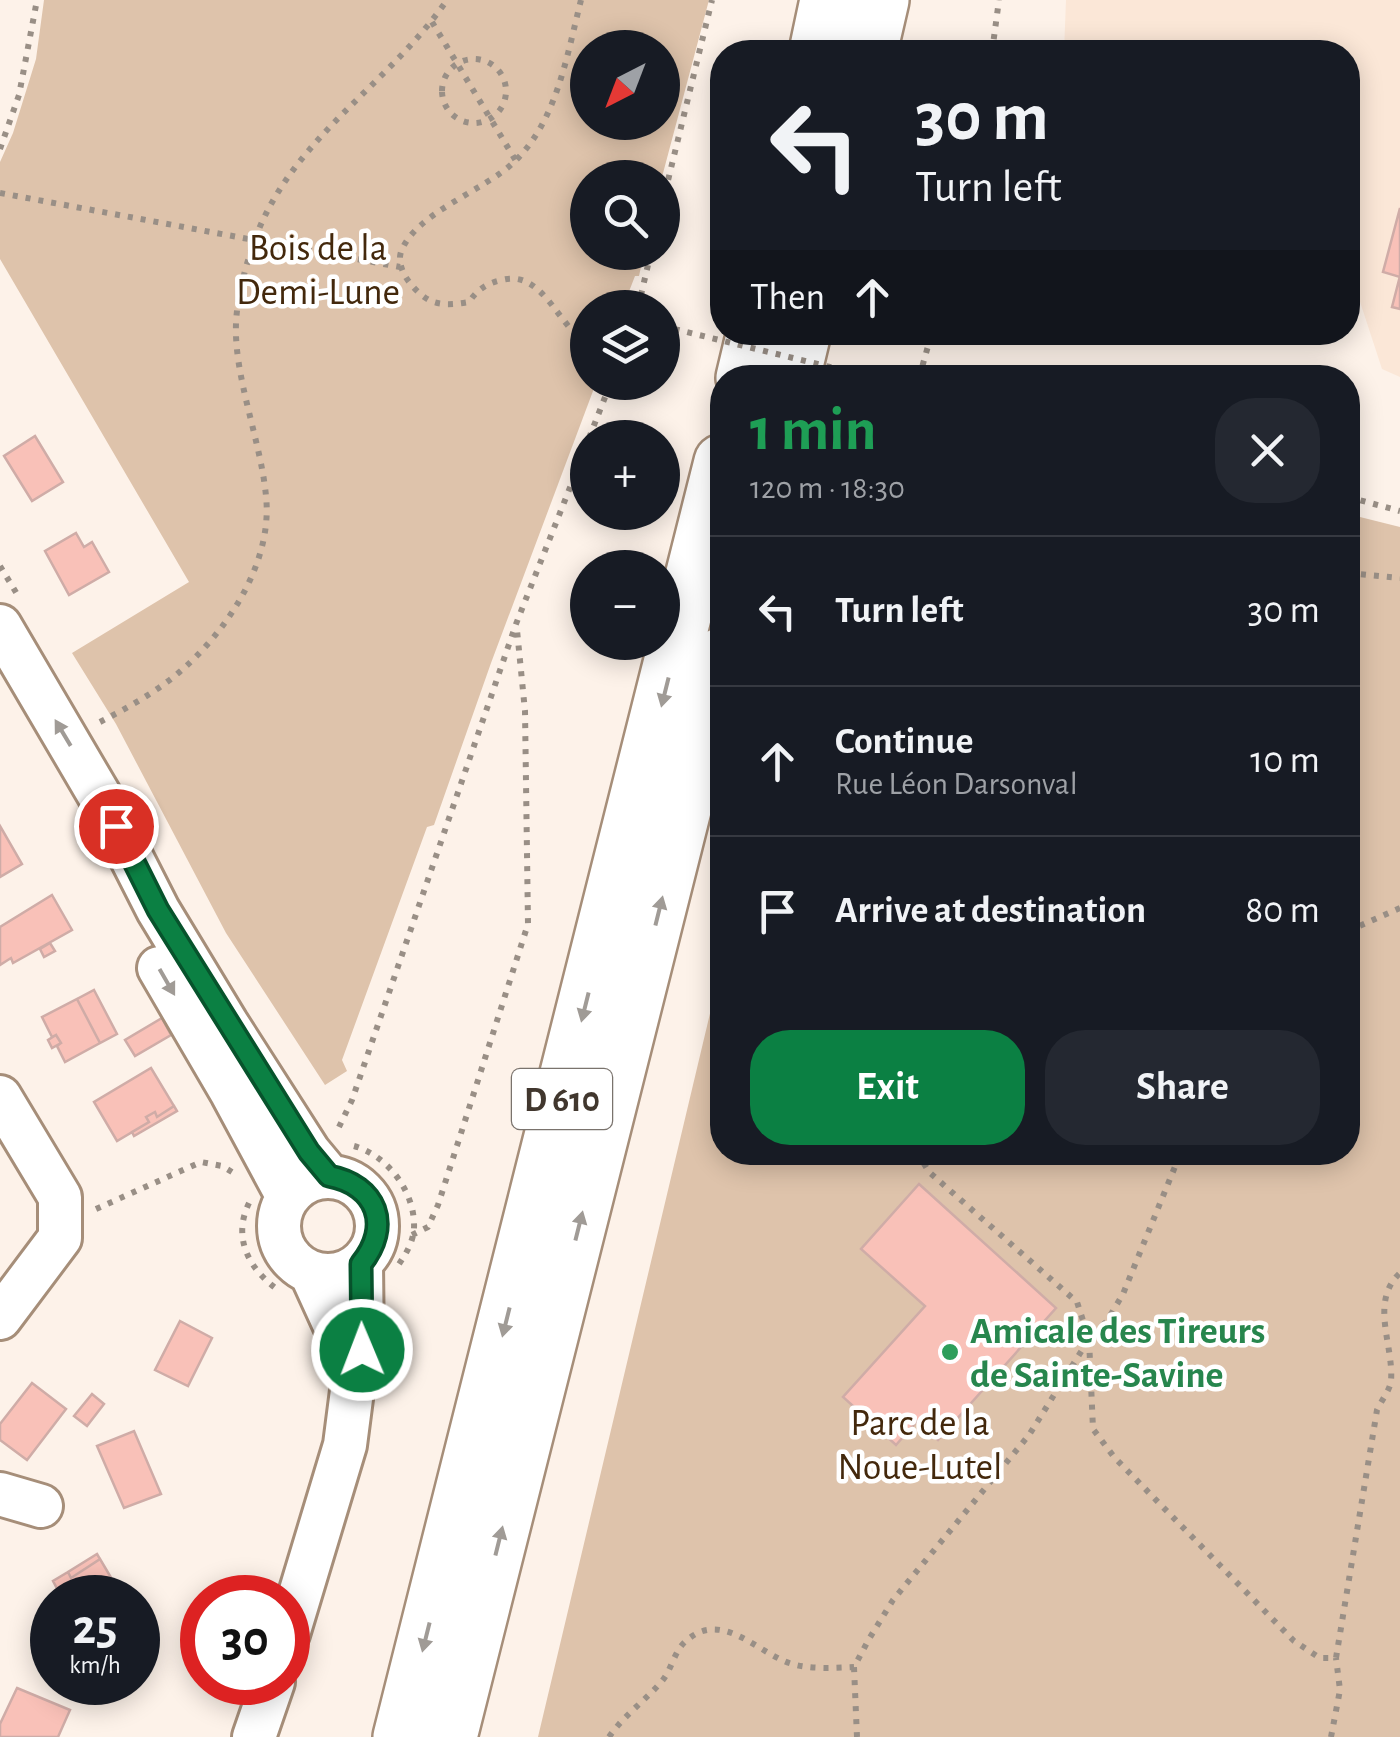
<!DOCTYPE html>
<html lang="en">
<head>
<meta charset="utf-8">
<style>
  body { margin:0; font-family:"Alegreya Sans",sans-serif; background:#242831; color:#f1f3f6; height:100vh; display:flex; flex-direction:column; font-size:38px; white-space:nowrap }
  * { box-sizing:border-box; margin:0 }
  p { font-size:32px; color:#9ea1a6 }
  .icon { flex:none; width:55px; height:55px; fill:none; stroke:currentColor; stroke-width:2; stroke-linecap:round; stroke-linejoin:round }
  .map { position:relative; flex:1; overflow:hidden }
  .panel { position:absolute; left:710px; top:365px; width:650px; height:800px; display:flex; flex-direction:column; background:#171b24; border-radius:40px; box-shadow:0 5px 25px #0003 }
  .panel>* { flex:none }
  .banner { position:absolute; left:710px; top:40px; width:650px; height:305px; border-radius:40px; box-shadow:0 5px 25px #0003; background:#171b24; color:#f1f3f6; overflow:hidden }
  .needle { width:65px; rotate:222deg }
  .fabs { position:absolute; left:570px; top:30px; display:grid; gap:20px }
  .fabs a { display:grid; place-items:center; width:110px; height:110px; border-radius:50%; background:#171b24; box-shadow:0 5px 25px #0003; font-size:50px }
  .speed { position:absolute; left:30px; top:1575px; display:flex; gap:20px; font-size:50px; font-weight:700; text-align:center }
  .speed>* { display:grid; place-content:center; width:130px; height:130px; border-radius:50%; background:#171b24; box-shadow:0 5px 25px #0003; line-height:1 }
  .speed small { font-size:25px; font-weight:400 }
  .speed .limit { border:15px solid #d22; background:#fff; color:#111 }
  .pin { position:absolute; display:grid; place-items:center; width:85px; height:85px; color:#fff; margin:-42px; border:5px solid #fff; border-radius:50%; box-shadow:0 2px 10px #0007 }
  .me { position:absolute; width:110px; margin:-55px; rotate:359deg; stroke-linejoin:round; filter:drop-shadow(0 0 8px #0008) }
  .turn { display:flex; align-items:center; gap:35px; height:210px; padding:0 40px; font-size:45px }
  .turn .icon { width:130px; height:130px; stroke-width:2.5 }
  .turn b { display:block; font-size:70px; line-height:85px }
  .then { display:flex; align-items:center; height:95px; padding:0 40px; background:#0003; gap:20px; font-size:38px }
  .round { display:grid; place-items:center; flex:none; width:105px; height:105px; border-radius:40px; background:#242831 }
  .head { display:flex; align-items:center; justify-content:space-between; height:170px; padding:0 40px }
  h1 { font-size:60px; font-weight:700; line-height:75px; color:#1e9e55 }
  .cta { display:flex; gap:20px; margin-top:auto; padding:20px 40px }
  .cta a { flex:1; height:115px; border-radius:40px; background:#0b8043; color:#fff; font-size:40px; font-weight:700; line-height:115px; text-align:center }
  .cta a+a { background:#242831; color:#f1f3f6 }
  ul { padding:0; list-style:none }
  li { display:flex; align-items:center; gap:30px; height:150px; padding:0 40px; border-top:2px solid #363941 }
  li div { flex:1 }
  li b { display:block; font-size:38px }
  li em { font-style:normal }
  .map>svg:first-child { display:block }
  .built { fill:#fbe7d7 }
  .green { fill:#dec3ab; fill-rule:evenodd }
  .building { fill:#f9c1b8; stroke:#cfaca7; stroke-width:2.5 }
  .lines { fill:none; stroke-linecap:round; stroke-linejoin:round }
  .minor-casing { stroke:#a68e79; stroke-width:48 }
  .highway-casing { stroke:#a68e79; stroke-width:60 }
  .path { stroke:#998f86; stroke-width:6; stroke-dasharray:5 8; stroke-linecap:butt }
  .minor { stroke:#fff; stroke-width:42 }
  .highway { stroke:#fff; stroke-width:55 }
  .path-bridge { stroke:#998f86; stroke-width:6; stroke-dasharray:5 8; stroke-linecap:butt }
  .oneway { fill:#a09b96 }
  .route-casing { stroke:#07532c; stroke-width:25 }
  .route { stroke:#0b8043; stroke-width:18 }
  .leisure-dot { fill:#2e9e5b; stroke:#fff; stroke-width:4 }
  .labels { text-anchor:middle; stroke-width:9; stroke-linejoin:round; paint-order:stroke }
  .shield { fill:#fff; stroke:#7a736d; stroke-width:2.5 }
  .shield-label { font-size:35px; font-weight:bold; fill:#41372e }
  .park-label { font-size:38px; fill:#43280c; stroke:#fff }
  .leisure-label { font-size:38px; font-weight:bold; fill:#27864d; stroke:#fff; text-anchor:start }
</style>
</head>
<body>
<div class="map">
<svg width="1400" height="1737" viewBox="0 0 1400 1737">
  <rect width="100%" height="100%" fill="#fdf2e9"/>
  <!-- built -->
  <path class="built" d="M1066,0h334v377l-18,-8 -34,-104v-213h-284z"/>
  <!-- green -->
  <path class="green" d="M44,0h665l-47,177 -74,1v74l56,1 -5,23h-4l-12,31 -35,1v74l8,1 -105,280 -57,162 -7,2 -85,233 5,11 -22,14 -99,-152 -110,-209 -44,-71 117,-71 -189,-323v-97l13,-29 23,-74zM588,48h74v74h-74z
    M1348,514l52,13v1210h-862l184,-774v189h626z"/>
  <!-- building -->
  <path class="building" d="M1400,208v69l-17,-5z
    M1400,276v33l-8,-2z
    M35,436l28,46 -31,19 -28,-45z
    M76,533l8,14 8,-5 17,30 -40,23 -24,-44z
    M0,826l22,38 -22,13z
    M52,895l20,35 -59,33 -2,-5 -11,7v-38z
    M50,943l5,8 -11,6 -4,-8z
    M94,990l23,44 -17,9 -23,-44z
    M77,999l23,44 -35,19 -8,-16 4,-3 -5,-8 -4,2 -10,-20z
    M162,1018l9,17 -36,21 -10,-16z
    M56,1035l5,8 -9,5 -4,-8z
    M151,1068l23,38 -17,11 -2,-5 -9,5 3,5 -32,19 -23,-39z
    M174,1106l3,5 -43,25 -2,-4 17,-10 -3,-5 9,-5 2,5z
    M919,1184l137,124 -118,132 -21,-19 -21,24 -53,-48 82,-91 -64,-57z
    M180,1321l32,17 -24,48 -33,-16z
    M32,1383l34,26 -39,51 -27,-20v-16z
    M92,1394l12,10 -17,22 -13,-10z
    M134,1431l27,63 -37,14 -27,-62z
    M97,1554l3,5 -29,19 -3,-6z
    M100,1559l19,32 -11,7h-46l-9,-17 15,-9 3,6z
    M17,1688l53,22 -12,27h-58v-13z"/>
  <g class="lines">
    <defs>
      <path id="minor" d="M0,626l101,172 57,112 69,114 82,128 20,24
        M159,968l73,125 56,104
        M0,1097l60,100v41l-60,80
        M279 1226a49 49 0 1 1 98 0a49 49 0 1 1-98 0Z
        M311,1273l31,68 8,32
        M0,1494l41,12
        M288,1634l57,-189 8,-62 9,-33 -1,-86
        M254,1737l19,-55"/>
      <path id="highway" d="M817,52l11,-52
        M869,52l12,-52
        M744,378l11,-46
        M792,378l11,-46
        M401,1737l321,-1275
        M449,1737l273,-1082"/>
    </defs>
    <!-- minor casing -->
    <use href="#minor" class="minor-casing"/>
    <!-- highway casing -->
    <use href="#highway" class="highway-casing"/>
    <!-- path -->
    <path class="path" d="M581,0c-14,55 -24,121 -67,162 -30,29 -99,51 -113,90 -6,18 15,42 30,49 12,5 26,3 38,1 8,-12 18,-19 33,-22 41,-11 56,47 86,64
      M432,22l84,139
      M992,52l7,-52
      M442 91a32 32 0 1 1 64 0a32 32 0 1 1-64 0Z
      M0,149l19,-54 18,-95
      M0,193l400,74
      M662,205l50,-205
      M638,308l13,-56
      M919,378l13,-46
      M589,438l22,-56
      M1348,497l52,14
      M0,566l17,28
      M1348,573l52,5
      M100,722c29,-15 58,-31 83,-53 46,-41 90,-108 83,-173 -5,-54 -32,-119 -30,-172 1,-27 9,-56 18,-82 36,-103 134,-156 193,-242
      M1348,931l52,-23
      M339,1127l13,-27 164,-476 72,-182
      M354,1146c32,9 59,43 60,77 1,17 -8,31 -17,44
      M917,1152l12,20 148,130 12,37 4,90 21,28 180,184 26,17h16l41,-248c4,-9 13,-20 14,-29 3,-36 -22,-79 9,-108
      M249,1203c-17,35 0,66 29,87
      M96,1209l105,-47 21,4 10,6
      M412,1235l16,-8 10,-22 90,-281 -3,-213 -8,-81
      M609,1737c15,-22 36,-36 53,-56 10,-12 12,-30 24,-40 33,-30 66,6 98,20 20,9 48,7 70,6
      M857,1737l-3,-70 15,-28 24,-39 136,-165 60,-96 18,-18 16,-27 58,-142
      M1331,1737l9,-47 -4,-32"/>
    <!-- minor -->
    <use href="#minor" class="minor"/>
    <!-- highway -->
    <use href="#highway" class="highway"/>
    <!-- path-bridge -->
    <path class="path-bridge" d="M662,326l213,52"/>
  </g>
  <!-- one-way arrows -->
  <defs><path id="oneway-solid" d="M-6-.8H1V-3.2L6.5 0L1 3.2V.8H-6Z" transform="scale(2.5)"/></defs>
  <g class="oneway">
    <use href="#oneway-solid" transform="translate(665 692) rotate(104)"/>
    <use href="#oneway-solid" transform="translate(63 733) rotate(-121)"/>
    <use href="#oneway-solid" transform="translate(659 911) rotate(-76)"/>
    <use href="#oneway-solid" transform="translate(167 982) rotate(60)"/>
    <use href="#oneway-solid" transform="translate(585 1007) rotate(104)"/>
    <use href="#oneway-solid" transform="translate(579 1226) rotate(-76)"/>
    <use href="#oneway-solid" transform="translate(506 1322) rotate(104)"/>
    <use href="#oneway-solid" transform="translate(499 1541) rotate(-76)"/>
    <use href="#oneway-solid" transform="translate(426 1637) rotate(104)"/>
  </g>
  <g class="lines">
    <defs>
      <path id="route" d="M116,826l42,84 151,242 20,24c48,9 63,50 32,88l1,86"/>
    </defs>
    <!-- route casing -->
    <use href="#route" class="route-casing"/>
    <!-- route -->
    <use href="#route" class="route"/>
  </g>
  <!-- markers -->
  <circle class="leisure-dot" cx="950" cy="1352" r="10"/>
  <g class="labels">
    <!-- shield labels -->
    <rect class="shield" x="512" y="1069" width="100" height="60" rx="8"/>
    <g class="shield-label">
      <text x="562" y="1111">D 610</text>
    </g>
    <!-- park labels -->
    <g class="park-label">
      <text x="318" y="260">Bois de la<tspan x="318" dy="44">Demi-Lune</tspan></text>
      <text x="920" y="1435">Parc de la<tspan x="920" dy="44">Noue-Lutel</tspan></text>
    </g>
    <!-- leisure labels -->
    <g class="leisure-label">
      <text x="970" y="1343">Amicale des Tireurs<tspan x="970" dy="44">de Sainte-Savine</tspan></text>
    </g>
  </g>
</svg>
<div class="fabs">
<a><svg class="needle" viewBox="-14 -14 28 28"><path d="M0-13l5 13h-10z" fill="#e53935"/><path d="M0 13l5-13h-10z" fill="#9ea1a6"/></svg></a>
<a><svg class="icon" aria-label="search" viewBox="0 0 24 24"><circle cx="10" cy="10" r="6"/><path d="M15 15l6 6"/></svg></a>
<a><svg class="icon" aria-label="layers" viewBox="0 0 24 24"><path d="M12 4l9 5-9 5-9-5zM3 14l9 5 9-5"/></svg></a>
<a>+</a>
<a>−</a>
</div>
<div class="speed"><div>25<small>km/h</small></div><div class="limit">30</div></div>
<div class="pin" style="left:116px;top:826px;background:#d93025"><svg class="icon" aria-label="arrive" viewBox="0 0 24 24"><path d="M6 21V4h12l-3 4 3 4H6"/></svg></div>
<svg class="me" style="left:362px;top:1350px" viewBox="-20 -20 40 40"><circle r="17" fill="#0b8043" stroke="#fff" stroke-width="3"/><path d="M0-11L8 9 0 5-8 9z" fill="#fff"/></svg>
<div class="banner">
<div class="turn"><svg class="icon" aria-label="left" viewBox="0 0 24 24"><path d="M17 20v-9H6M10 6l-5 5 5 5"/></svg><div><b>30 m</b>Turn left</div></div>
<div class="then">Then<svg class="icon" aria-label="ahead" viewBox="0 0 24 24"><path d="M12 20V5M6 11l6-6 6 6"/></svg></div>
</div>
<section class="panel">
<div class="head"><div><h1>1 min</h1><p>120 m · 18:30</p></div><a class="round"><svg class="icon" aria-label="close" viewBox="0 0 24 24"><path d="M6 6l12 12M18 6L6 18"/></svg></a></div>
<ul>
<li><svg class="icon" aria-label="left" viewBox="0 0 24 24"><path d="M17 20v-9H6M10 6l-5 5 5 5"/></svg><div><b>Turn left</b></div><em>30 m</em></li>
<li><svg class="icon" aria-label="ahead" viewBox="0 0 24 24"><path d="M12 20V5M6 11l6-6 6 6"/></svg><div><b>Continue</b><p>Rue Léon Darsonval</p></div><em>10 m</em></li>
<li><svg class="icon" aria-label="arrive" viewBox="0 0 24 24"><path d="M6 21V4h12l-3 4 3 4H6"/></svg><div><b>Arrive at destination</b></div><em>80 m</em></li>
</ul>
<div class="cta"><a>Exit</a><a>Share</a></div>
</section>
</div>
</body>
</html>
